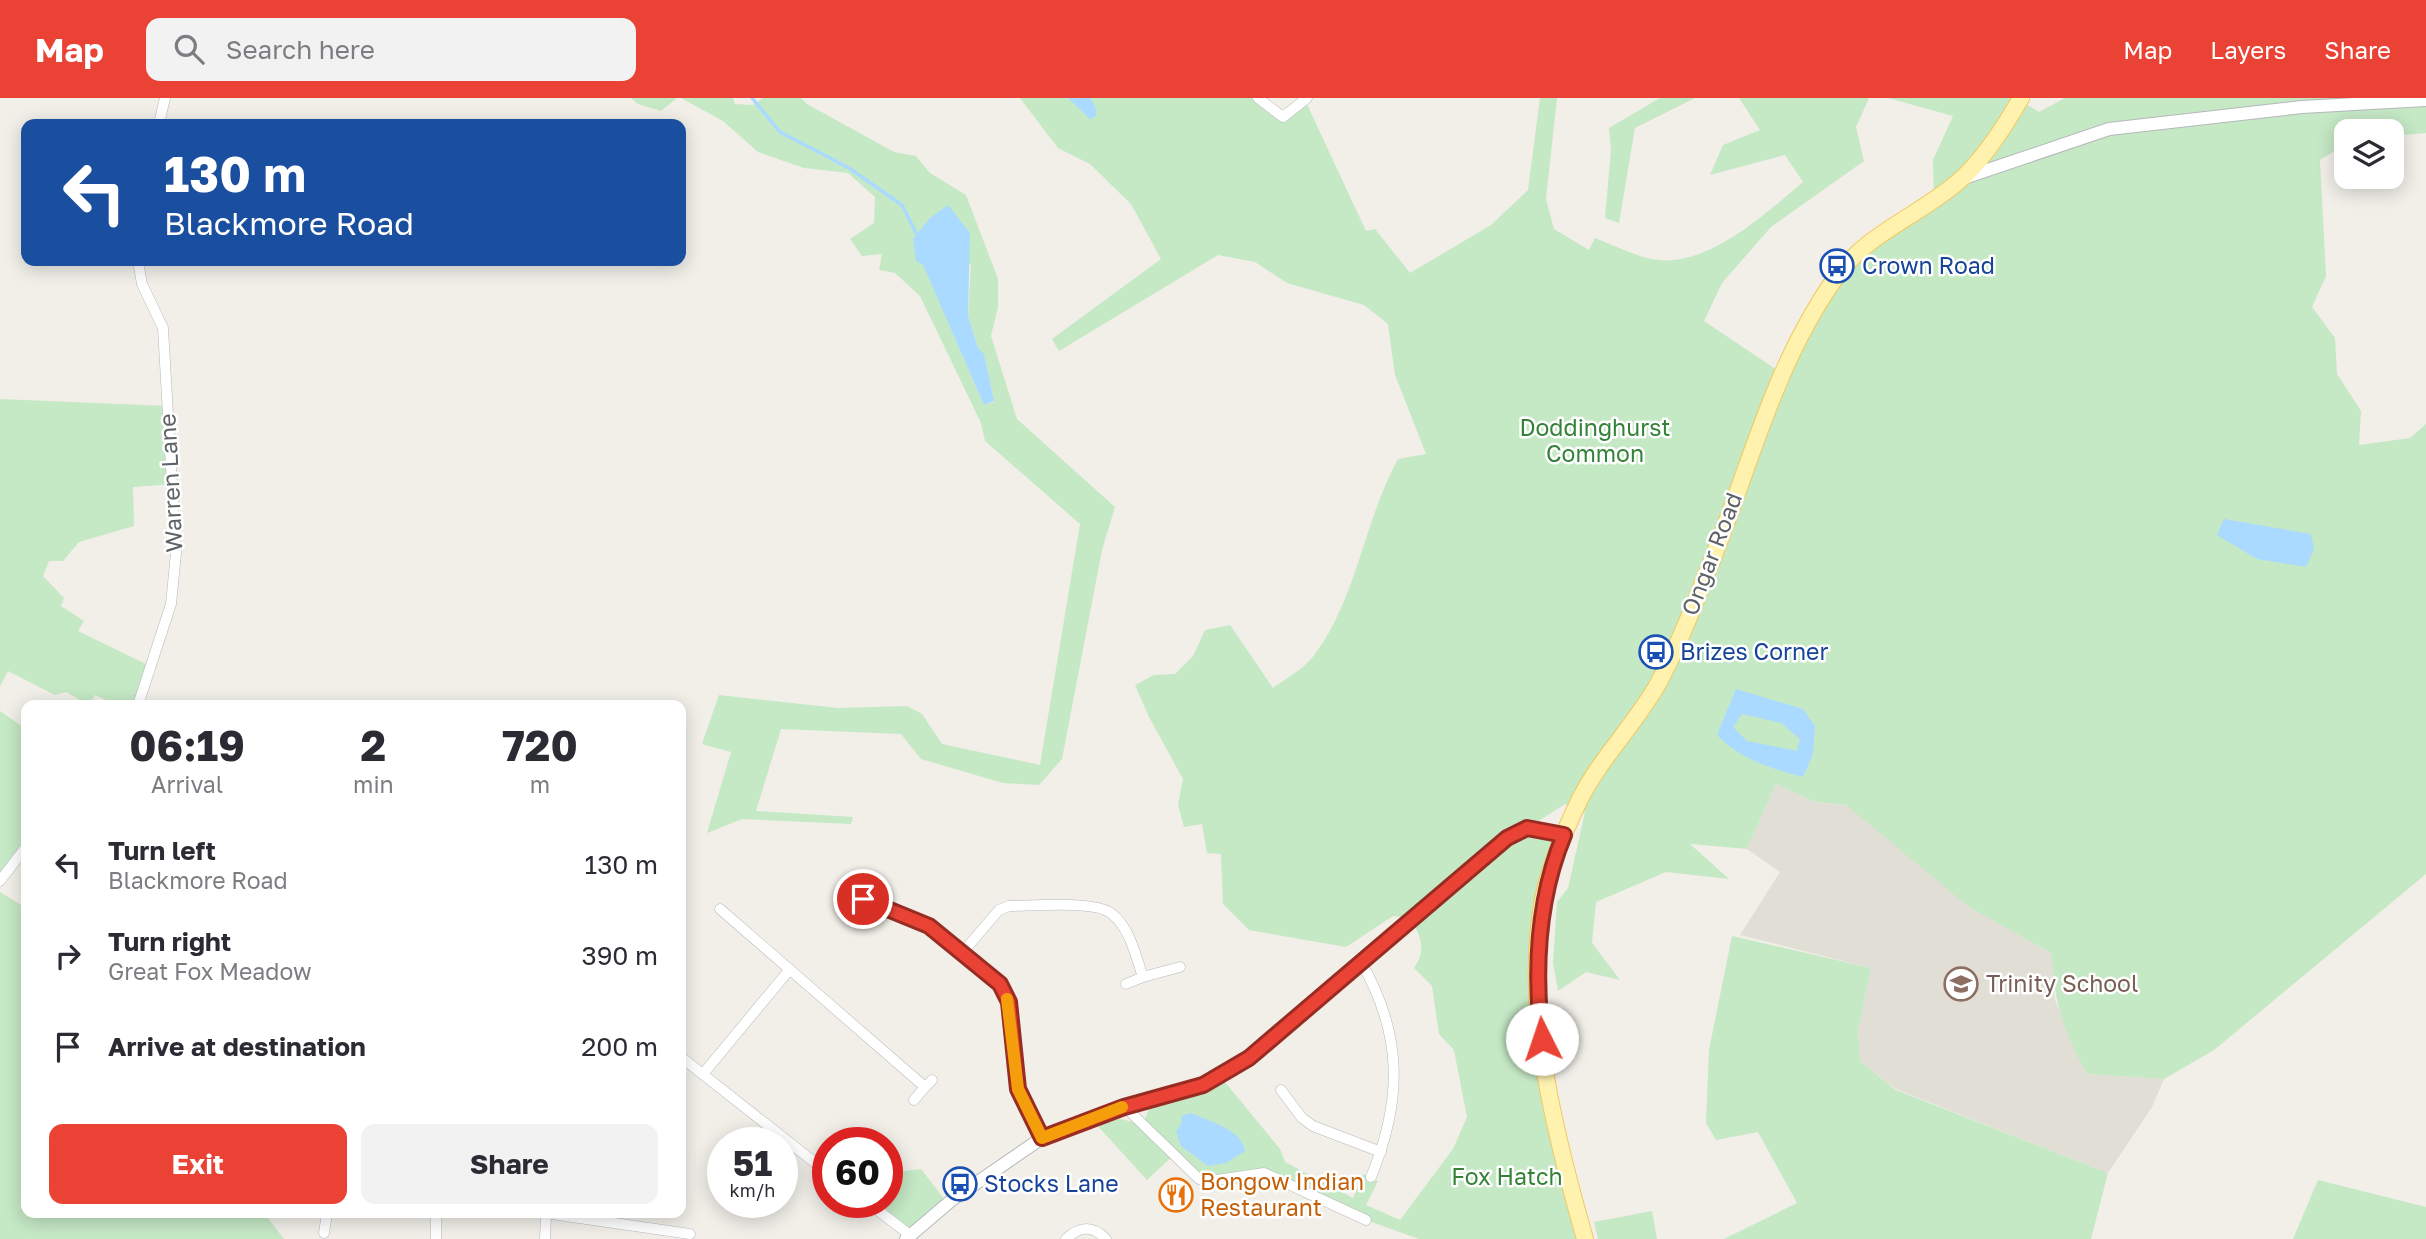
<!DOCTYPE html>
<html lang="en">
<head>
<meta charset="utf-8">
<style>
  body { margin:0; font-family:"Golos Text",sans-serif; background:#f2f2f3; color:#2b2b33; height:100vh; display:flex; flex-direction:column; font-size:26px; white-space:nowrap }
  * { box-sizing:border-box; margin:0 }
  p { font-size:23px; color:#7c7c81 }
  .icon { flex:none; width:38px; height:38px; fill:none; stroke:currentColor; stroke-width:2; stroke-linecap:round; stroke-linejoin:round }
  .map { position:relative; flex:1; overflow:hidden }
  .panel { position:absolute; left:21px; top:602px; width:665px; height:518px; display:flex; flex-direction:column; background:#fff; border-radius:14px; box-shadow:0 4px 18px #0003 }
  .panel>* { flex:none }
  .top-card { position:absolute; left:21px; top:21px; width:665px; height:147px; border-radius:14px; box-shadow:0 4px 18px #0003; background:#1a4fa0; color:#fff; overflow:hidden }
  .tools { position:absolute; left:2334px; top:21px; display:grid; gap:14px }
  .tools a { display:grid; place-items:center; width:70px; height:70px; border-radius:14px; background:#fff; box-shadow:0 4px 18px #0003; font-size:35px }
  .speed { position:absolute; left:707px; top:1029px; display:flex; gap:14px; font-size:35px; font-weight:700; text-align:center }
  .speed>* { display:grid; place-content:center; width:91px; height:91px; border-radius:50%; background:#fff; box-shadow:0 4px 18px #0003; line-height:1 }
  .speed small { font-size:18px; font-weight:400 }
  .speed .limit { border:10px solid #d22; background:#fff; color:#111 }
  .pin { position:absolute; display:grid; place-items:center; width:60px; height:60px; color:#fff; margin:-30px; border:4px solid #fff; border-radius:50%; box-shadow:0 2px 7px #0007 }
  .me { position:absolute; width:77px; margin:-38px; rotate:356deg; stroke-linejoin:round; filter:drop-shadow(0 0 5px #0008) }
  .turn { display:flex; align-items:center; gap:24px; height:147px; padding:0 28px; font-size:32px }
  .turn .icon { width:91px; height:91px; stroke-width:2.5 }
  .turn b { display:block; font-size:49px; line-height:60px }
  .eta { display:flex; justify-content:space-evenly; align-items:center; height:119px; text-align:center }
  .eta b { font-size:42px; font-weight:700; line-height:49px }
  .button { display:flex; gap:14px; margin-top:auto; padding:14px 28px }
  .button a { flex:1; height:80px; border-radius:14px; background:#ea4335; color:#fff; font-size:28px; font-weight:700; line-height:80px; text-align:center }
  .button a+a { background:#f2f2f3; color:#2b2b33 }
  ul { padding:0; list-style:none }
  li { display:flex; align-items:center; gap:21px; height:91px; padding:0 28px }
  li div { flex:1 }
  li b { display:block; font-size:26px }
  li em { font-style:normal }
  header { display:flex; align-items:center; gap:42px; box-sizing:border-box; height:98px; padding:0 35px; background:#ea4335; color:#fff }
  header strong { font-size:33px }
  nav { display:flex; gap:38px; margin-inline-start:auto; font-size:24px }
  .search { width:490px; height:63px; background:#f2f2f3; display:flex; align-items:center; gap:18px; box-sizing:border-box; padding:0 24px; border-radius:14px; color:#7c7c81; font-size:26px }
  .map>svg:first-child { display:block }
  .education { fill:#e1ded6 }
  .green { fill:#c5e8c5; fill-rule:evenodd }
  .water { fill:#aadaff; fill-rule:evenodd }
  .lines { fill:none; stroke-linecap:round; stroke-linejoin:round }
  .stream { stroke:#aadaff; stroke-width:3.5 }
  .minor-casing { stroke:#b5b8bc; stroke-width:11 }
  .tertiary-casing { stroke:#b5b8bc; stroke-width:14 }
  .primary-casing { stroke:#f2c960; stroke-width:18 }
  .minor { stroke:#fff; stroke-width:10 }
  .tertiary { stroke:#fff; stroke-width:12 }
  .primary { stroke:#fff2af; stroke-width:16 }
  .route-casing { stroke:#982c22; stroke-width:18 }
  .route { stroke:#ea4335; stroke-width:12 }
  .slow { stroke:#f59e0b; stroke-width:12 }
  .labels { text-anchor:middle; stroke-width:5; stroke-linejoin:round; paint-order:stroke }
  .transit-label { font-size:23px; fill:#164399; stroke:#fff; text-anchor:start }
  .park-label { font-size:23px; fill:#348238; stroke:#fff }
  .street-label { font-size:23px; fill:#5f6368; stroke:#fff }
  .education-label { font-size:23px; fill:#785e54; stroke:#fff; text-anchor:start }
  .food-label { font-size:23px; fill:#c56008; stroke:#fff; text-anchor:start }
</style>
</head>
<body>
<header>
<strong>Map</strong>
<div class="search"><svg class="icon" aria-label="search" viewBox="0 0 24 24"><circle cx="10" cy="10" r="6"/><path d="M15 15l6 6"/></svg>Search here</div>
<nav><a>Map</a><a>Layers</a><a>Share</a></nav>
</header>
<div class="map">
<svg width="2426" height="1141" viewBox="0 0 2426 1141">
  <rect width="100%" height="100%" fill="#f1efe8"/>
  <!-- education -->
  <path class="education" d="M1776,686l39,18 38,4 116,101 82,46 4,47 32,74 77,5 -12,28 -44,66 -212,-84 -36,-28 -2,-31 13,-62 -131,-33 40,-63 -33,-23z"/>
  <!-- green -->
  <path class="green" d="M631,0h46l-16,13 -23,-7z
    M681,0h52l2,6 18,1 10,-7h38l6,6 87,48 22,4 14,17 36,22 32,84v28l-7,29 26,83 98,88 -13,43 -40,209 -23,26 -36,-2 -82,-24 -20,-25 -120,-5 -25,82 97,6 -2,7 -109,-5 -35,14 24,-81 -29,-8 17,-49 119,13 69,-2 15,8 20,30 98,21 40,-241 -95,-83 -4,-18 -61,-127 -25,-23 -16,-3 3,-16 -20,2 -12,-17 24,-16 1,-26 -27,-24 -44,-5 -46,-16 -35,-31zM923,166h48l-3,52 10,32 6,7 10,47 -10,3z
    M1020,0h238l25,19 22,-17 61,131 9,-2 35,44 81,-48 37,-35 12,-92h17l-11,101 8,30 35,21 6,-12c18,7 38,17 56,21 55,11 114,-45 152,-77l-18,-27 -75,20 13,-30 37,-15 -21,-32h130l-13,29 8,34 -93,66 -49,56 -18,38 85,57 12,-42 36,-61 97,-75 -1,-40 20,-44 -65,-18h128l23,14 26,-14h361v35l-34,3v-5h-45v12l-27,17 6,116 -14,31 23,31 2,36 24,37 -2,34 51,-7 16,-14v450l-212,176 -50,29 -77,-5c-25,-46 -32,-70 -36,-121l-82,-46 -123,-102 -31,-3 -39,-18 -29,65 -57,-5 39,35 -63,-7 -70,30 -4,41 28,37 -34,-8 -28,19 -5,-28 4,-61 11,-14 17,-76 -20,-8 -37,24 36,7 -13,36 -11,152 45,216h-166l-53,-19 -95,-42 -61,3 -35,-27 -28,26 -52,-57 25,-4 23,5 8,-20 54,-14 19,-9 56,68 5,13 68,36 10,-24 15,7 -12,24 34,15 53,-71 14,-32 -13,-67 -15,-16 -7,-48 -18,-18c13,-18 7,-32 -4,-50l-17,-2 -47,31 -97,-17 -26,-26 -2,-50 -14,-1 -5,-29 -18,3 -6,-22 5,-26 -34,-62 -14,-32 19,-10 21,-1 18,-18 12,-26 25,-5 43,63c12,-9 29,-18 39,-30 44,-55 52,-138 86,-199l28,-5 -31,-79 -7,-51 -24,-19 -77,-22 -32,-21 -37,-7 -159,96 -7,-12 109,-80 -30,-55 -41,-40 -32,-16z
    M1660,0h35l-60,30 -16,95 -14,-5 6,-68 -2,-22z
    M0,301l167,7 6,78 -40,3 1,39 -55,16 -16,19h-14l-6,15 21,22 -3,8 23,15 -6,10 74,36 -14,38h-21l-22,-10 -6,10 -23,-13 -11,3 -47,-24 -8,15z
    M0,613l26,18v118l-26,34z
    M0,794l26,16v305h238l20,26h-284z
    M1732,838l139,32 -13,62 2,31 36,29 212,83 -17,66h-367l73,-36 -39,-71 -42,8 -10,-17 3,-73z
    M921,1071l27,35 -38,31 -43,-33h20v-12l17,-19z
    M2318,1082l108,27v32h-133z
    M1652,1113l5,28h-59l-4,-17z"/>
  <!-- water -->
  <path class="water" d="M1068,0h22l6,11v7l-6,3z
    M948,107l22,28 -2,83 10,32 6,6 10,47 -10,4 -61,-140 -7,-4 -3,-22 17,-21z
    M2224,421l87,15 3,15 -8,18 -49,-8 -40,-24z
    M1736,591l67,20 12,17 -2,28 -10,23c-32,-9 -62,-17 -86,-42zM1742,616l39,9 19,16 -3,12 -50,-10 -14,-14z
    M1190,1015c17,7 53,17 55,38l-19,12 -18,3 -27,-20 -5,-14 6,-10 -1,-6z"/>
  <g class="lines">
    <!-- stream -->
    <path class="stream" d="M752,0l28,34 69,36 53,37 15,30"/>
    <defs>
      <path id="minor" d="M1258,0l25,19 24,-19
        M159,26l6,-26
        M138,607l33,-101 5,-51 -13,-225 -21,-44 -4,-23
        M0,783l26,-34
        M863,801l66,27 71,58 8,18 10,87 24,49
        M720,811l205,178 7,-7
        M963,854l36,-42 10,-4c23,0 87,-6 103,8 18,14 24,43 31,63l37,-10
        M1360,862c43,74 43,139 11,217
        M1126,886l17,-7
        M681,959l147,116
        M703,976l87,-105
        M1281,992l21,28 11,8 68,26
        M914,1002l11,-13
        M1124,1008l75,73 11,2 54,-8 102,47
        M867,1104l43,33
        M436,1115v26
        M545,1115l145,21
        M324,1135l3,-20
        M545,1141l1,-26
        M1066,1141c14,-13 26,-14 40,0"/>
      <path id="tertiary" d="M1964,80l145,-49 193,-22 124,-7
        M906,1141l47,-40 89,-61 82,-32 79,-21 46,-27 258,-220 20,-10 37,7"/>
      <path id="primary" d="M1585,1141c-30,-105 -61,-223 -43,-334 6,-36 21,-71 37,-104 21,-43 57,-77 80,-119 18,-34 33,-71 47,-107 43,-102 65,-206 130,-298 30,-43 84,-62 123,-96 24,-21 46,-55 62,-83"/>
    </defs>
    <!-- minor casing -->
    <use href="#minor" class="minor-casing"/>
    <!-- tertiary casing -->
    <use href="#tertiary" class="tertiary-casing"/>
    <!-- primary casing -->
    <use href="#primary" class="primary-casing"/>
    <!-- minor -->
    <use href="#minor" class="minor"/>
    <!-- tertiary -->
    <use href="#tertiary" class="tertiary"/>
    <!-- primary -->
    <use href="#primary" class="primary"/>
  </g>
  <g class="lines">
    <defs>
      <path id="route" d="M863,801l66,27 71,58 9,18 9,87 24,49 82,-31 79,-22 46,-27 258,-220 20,-10 37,7c-27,65 -30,135 -22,204"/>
    </defs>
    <!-- route casing -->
    <use href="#route" class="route-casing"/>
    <!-- route -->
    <use href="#route" class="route"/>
    <!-- slow -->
    <path class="slow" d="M1007,901l11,90 24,49 80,-31"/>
  </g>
  <!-- icons -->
  <defs>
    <symbol id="bus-ring" viewBox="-11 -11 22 22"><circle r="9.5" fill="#fff" stroke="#1a4fb4" stroke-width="1.5"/><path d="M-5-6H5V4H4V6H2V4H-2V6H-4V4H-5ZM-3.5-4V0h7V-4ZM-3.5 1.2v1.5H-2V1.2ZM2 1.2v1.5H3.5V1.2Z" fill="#1a4fb4"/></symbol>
    <symbol id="school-ring" viewBox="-11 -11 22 22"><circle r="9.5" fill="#fff" stroke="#8d6e63" stroke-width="1.5"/><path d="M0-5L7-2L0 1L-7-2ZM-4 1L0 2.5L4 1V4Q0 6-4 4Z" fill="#8d6e63"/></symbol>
    <symbol id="restaurant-ring" viewBox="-11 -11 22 22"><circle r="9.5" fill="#fff" stroke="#e8710a" stroke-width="1.5"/><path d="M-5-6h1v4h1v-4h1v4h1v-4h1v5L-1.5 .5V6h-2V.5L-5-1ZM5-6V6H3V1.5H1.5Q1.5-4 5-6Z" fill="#e8710a"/></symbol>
  </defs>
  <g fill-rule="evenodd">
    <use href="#bus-ring" x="1818" y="149" width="38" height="38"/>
    <use href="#bus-ring" x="1637" y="535" width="38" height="38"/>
    <use href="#school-ring" x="1942" y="867" width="38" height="38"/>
    <use href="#bus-ring" x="941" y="1067" width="38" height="38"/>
    <use href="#restaurant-ring" x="1157" y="1078" width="38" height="38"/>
  </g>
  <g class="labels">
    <!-- transit labels -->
    <g class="transit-label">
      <text x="1862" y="176">Crown Road</text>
      <text x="1680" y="562">Brizes Corner</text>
      <text x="984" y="1094">Stocks Lane</text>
    </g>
    <!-- park labels -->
    <g class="park-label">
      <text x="1595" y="338">Doddinghurst<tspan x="1595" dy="26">Common</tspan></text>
      <text x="1507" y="1087">Fox Hatch</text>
    </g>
    <!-- street labels -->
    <g class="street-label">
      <text transform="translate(171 385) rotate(-93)" y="8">Warren Lane</text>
      <text transform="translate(1712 456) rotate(-69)" y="8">Ongar Road</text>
    </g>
    <!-- education labels -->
    <g class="education-label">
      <text x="1986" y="894">Trinity School</text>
    </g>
    <!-- food labels -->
    <g class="food-label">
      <text x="1200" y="1092">Bongow Indian<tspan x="1200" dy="26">Restaurant</tspan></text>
    </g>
  </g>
</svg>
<div class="tools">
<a><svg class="icon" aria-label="layers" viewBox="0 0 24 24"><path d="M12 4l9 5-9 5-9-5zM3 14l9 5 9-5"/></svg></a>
</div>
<div class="speed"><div>51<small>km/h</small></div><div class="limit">60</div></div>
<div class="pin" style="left:863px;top:801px;background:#d93025"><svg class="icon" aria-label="arrive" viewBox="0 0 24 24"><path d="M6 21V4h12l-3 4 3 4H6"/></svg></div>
<svg class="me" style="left:1542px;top:941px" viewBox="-20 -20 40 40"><circle r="19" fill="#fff"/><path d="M0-13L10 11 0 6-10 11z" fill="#ea4335"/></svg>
<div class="top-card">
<div class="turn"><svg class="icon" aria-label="left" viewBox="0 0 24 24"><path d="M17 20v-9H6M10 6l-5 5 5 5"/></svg><div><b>130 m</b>Blackmore Road</div></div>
</div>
<section class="panel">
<div class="eta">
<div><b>06:19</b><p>Arrival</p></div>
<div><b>2</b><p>min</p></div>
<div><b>720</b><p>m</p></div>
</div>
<ul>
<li><svg class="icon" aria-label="left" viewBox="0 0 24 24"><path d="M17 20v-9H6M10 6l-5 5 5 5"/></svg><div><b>Turn left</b><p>Blackmore Road</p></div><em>130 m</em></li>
<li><svg class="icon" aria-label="right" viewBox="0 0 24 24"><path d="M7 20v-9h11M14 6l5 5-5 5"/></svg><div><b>Turn right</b><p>Great Fox Meadow</p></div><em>390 m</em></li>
<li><svg class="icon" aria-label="arrive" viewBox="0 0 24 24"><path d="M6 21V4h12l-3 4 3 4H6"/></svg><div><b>Arrive at destination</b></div><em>200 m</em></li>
</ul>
<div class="button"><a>Exit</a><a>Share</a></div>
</section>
</div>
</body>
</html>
